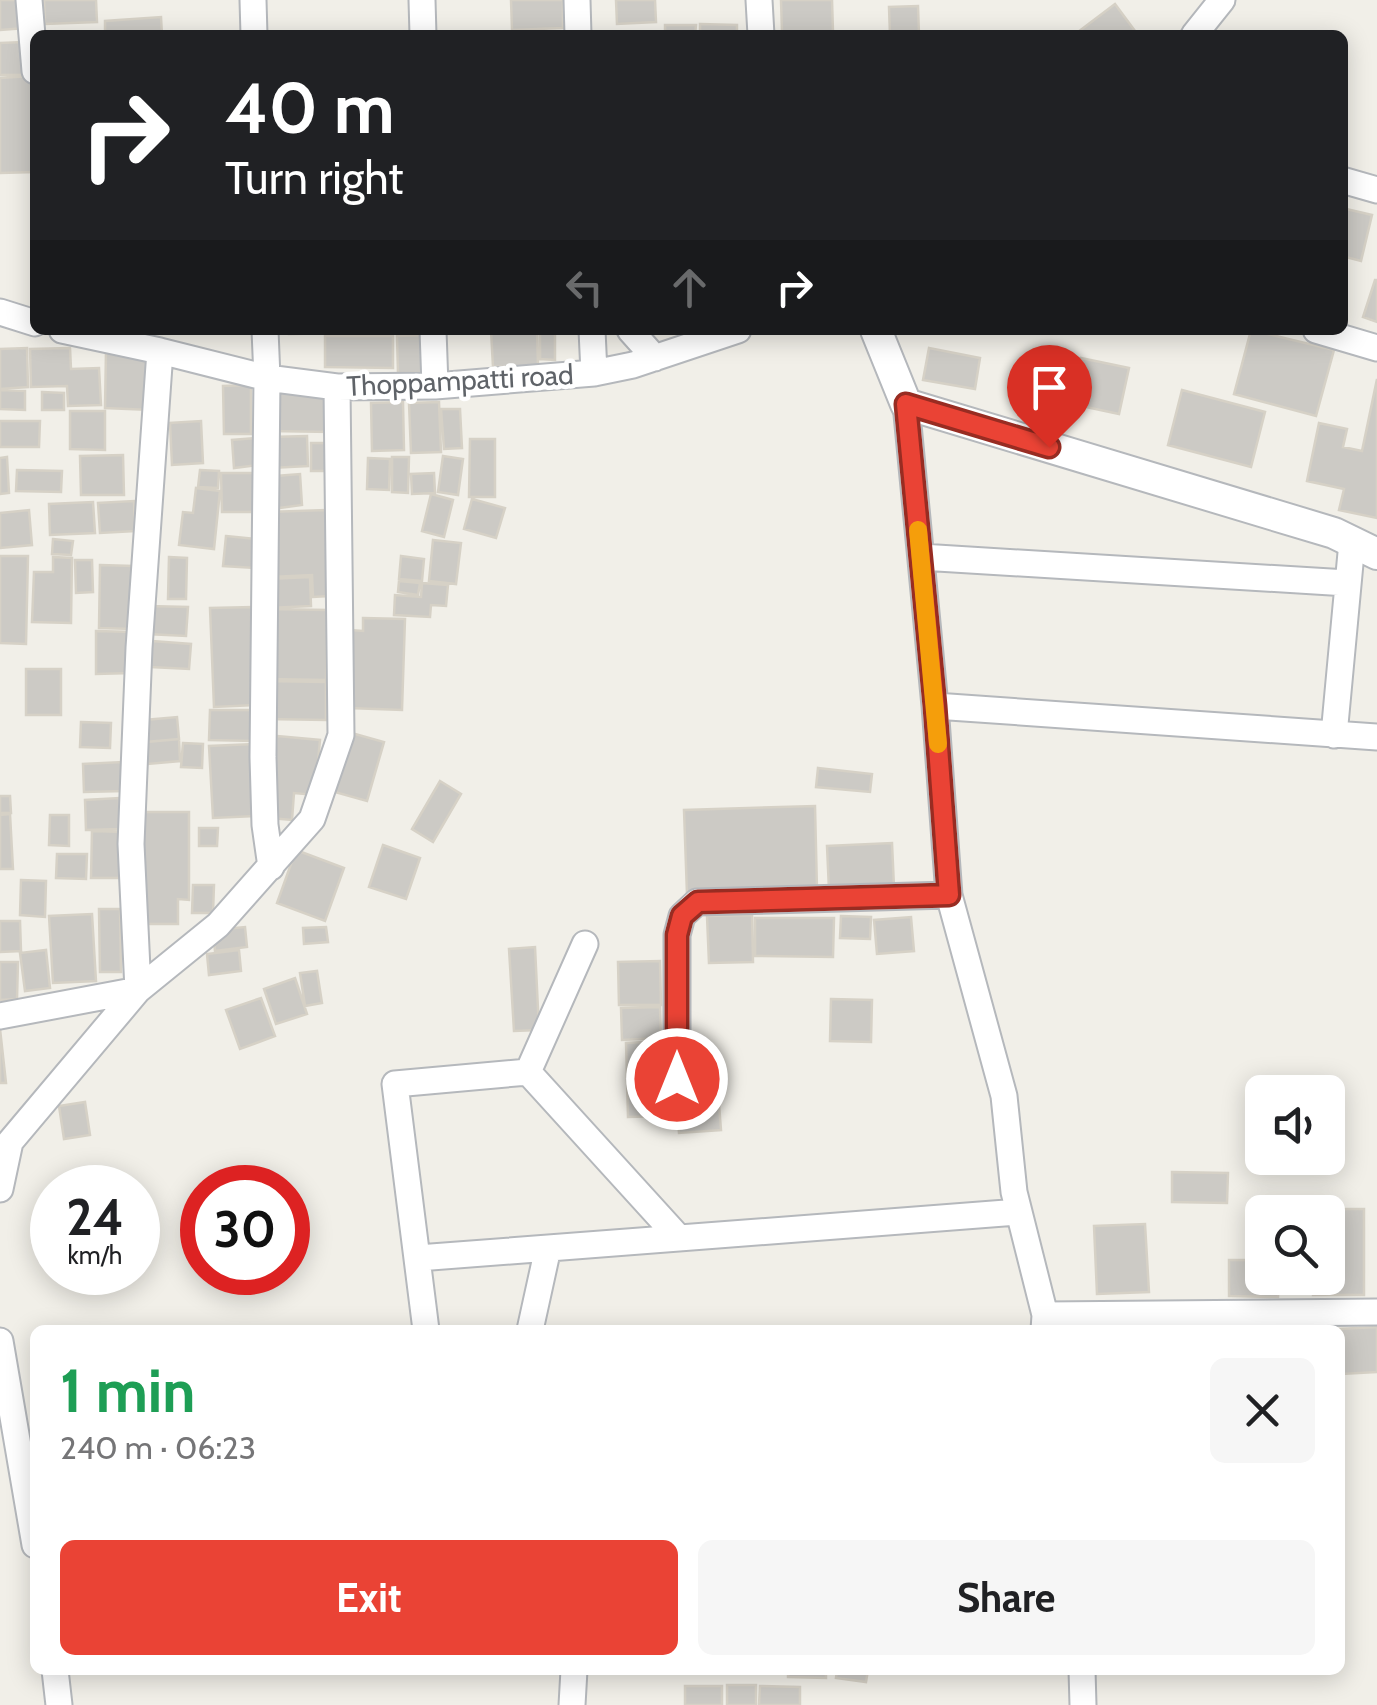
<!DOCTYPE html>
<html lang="en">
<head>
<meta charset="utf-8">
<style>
  body { margin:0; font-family:Cabin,sans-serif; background:#f6f6f6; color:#202124; height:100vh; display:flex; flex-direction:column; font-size:38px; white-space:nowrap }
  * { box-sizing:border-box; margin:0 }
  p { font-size:32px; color:#757577 }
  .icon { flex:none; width:55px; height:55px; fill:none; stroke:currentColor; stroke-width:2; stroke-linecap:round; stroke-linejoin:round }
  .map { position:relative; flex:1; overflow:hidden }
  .drawer { position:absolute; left:30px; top:1325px; width:1315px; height:350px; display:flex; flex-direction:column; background:#fff; border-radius:15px; box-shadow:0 5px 25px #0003 }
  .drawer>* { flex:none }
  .guide { position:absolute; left:30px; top:30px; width:1318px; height:305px; border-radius:15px; box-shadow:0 5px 25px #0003; background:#202124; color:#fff; overflow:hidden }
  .fabs { position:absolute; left:1245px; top:1075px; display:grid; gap:20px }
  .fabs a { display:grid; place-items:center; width:100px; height:100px; border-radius:15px; background:#fff; box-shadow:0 5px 25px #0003; font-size:50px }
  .speed { position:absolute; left:30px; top:1165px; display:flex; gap:20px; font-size:50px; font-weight:700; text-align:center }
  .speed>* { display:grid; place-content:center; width:130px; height:130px; border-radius:50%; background:#fff; box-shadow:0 5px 25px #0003; line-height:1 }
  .speed small { font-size:25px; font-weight:400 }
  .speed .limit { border:15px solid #d22; background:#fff; color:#111 }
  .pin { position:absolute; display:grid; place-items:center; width:85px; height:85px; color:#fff; margin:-102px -42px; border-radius:50% 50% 50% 0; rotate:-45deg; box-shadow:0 0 10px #0007 }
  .pin .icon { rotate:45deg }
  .me { position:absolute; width:110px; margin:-55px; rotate:0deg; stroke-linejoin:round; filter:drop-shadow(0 0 8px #0008) }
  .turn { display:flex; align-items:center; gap:35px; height:210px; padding:0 30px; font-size:45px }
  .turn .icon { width:130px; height:130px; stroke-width:2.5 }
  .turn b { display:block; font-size:70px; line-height:85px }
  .lanes { display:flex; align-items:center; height:95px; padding:0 30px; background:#0003; justify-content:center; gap:50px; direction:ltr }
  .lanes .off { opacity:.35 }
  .round { display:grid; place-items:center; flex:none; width:105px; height:105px; border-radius:15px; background:#f6f6f6 }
  .overview { display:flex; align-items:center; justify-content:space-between; height:170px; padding:0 30px }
  h1 { font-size:60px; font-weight:800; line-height:75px; color:#1e9e55 }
  .button { display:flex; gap:20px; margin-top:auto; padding:20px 30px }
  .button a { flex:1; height:115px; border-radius:15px; background:#ea4335; color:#fff; font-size:40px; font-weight:800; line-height:115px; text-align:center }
  .button a+a { background:#f6f6f6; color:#202124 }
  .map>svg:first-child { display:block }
  .building { fill:#cccac5; stroke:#d6d1c6; stroke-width:2.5 }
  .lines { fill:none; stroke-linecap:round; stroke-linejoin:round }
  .minor-casing { stroke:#b5b8bc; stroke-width:29 }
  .tertiary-casing { stroke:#b5b8bc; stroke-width:34 }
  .minor { stroke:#fff; stroke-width:25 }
  .tertiary { stroke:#fff; stroke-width:30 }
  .route-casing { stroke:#982c22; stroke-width:25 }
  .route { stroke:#ea4335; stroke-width:18 }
  .slow { stroke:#f59e0b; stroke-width:18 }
  .labels { text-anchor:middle; stroke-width:9; stroke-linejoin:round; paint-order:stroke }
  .street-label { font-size:28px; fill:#5f6368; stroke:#fff }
</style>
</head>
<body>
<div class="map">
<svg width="1377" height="1705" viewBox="0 0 1377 1705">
  <rect width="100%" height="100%" fill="#f1efe8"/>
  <!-- building -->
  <path class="building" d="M0,0h23l2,28 -25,2z
    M44,0h52l1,22 -52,2z
    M511,0h52v28l-51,2z
    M616,0h39l1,22 -39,2z
    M781,0h51l1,32 -51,1z
    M1115,4l23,31h-64z
    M918,6l1,29h-29l-1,-28z
    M161,17l1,18h-57v-14z
    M700,24l37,1v10h-37z
    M665,25h31l-1,10h-30z
    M24,42l1,33h-25v-32z
    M31,76l4,96 -35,1v-95z
    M1342,208l30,7 -11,46 -19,-5z
    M1375,280h2v42l-14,-5z
    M289,330h64v3l-64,1z
    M491,330h46l1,36 -45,1z
    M540,330h15v30l-15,-1z
    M1251,330l83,20 -18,66 -82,-22z
    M429,335l1,37 -32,1 -1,-37z
    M325,336h68v32l-68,-1z
    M27,348l1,39 -28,2v-40z
    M70,348l1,21 28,-1 2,37 -33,1 -1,-20 -36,1 -1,-38z
    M929,348l51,10 -5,31 -52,-9z
    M106,351l45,1 -1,58 -45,-2z
    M1081,358l48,10 -10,46 -47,-10z
    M1377,379v139l-38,-8 5,-21 -37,-8 12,-58 28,6 -4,18 19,4z
    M251,385v49h-27l-1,-48z
    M0,390l25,1v19l-25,-1z
    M1182,390l83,22 -14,55 -83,-22z
    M42,392l22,1v17h-22z
    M271,392l60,1v39l-60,-1z
    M403,402l1,48 -32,1 -1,-48z
    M439,402l2,50 -30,1 -2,-50z
    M441,409h19l2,39 -18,1z
    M70,411h35v39l-35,-1z
    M0,421h40l-1,26h-39z
    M201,421l2,42 -31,2 -2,-42z
    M307,436l1,30 -37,2 -1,-31z
    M256,438l2,27 -24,3 -2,-28z
    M470,439h25v58h-26z
    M311,443h19v28h-19z
    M123,455l1,40h-43l-1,-39z
    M443,456l20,3 -5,36 -20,-3z
    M7,457l2,36 -9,1v-36z
    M392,457h17l-1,36 -16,-1z
    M368,458l22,1 -1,31 -22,-1z
    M17,470l45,1 -1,21 -45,-1z
    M200,470l19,1 -1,17 -20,-1z
    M221,473h35l1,39h-35z
    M434,473l1,20 -23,1 -1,-20z
    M300,474l2,31 -23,3 -3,-32z
    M196,488l24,3 -6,58 -35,-4 4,-33 10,1z
    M431,494l22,6 -9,37 -22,-6z
    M472,499l33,9 -9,30 -32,-9z
    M134,501l1,30 -35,2 -2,-30z
    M93,502l2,31 -45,2 -1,-31z
    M29,510l3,35 -32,3v-35z
    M326,510l3,86 -16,1 -1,-22 -42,2 -2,-65z
    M226,536l31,3 -2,29 -32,-2z
    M53,539l20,2 -2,14 -19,-1z
    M433,540l28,3 -5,41 -27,-3z
    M0,556h28l-2,88 -26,-1z
    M401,556l23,3 -2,22 -23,-2z
    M53,557l19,1 -1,65 -39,-1 2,-50h19z
    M169,557l18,1 -1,41h-18z
    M75,560h17l1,32 -17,1z
    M100,565l33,1v63l-34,-1z
    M310,577l1,29 -42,2 -1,-29z
    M399,581l21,2 -2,12 -20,-3z
    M422,583l26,2 -2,21 -15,-1 -1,12 -36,-2 1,-20 26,2z
    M148,606l40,1 -2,29 -39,-2z
    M253,607l4,98 -43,2 -4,-99z
    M267,609l60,1 -1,70 -60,-1z
    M363,618l42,1 -3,91 -53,-2 2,-78 12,1z
    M96,631l37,1 -1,41 -36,1z
    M152,641l39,3 -2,25 -38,-2z
    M26,669h35v46h-35z
    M266,681l60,1v38l-60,-1z
    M210,710h45v31l-46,-1z
    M177,717l2,22 -32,3 -2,-22z
    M81,722l30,1 -1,25 -30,-1z
    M348,732l36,10 -17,59 -36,-10z
    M277,736l43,4 -5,55 -21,-2 -2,27 -22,-2z
    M179,739l1,22 -32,3 -2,-22z
    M183,743l20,1 -1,24 -21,-1z
    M254,744l4,72 -45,2 -4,-72z
    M123,762l1,29 -40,1 -1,-28z
    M818,768l54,6 -2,18 -54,-5z
    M440,781l21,13 -28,48 -21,-13z
    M0,796h10l1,17h-11z
    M119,798l1,31 -34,1 -1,-30z
    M815,806l2,84 -130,4 -3,-84z
    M138,812h51v88l-11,-1v25h-39z
    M10,814l3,55h-13v-54z
    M50,815h19v31l-20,-1z
    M199,828h19l-1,18h-18z
    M92,831l35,1v46h-36z
    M892,843l2,44 -65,3 -2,-44z
    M383,845l37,13 -14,41 -37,-12z
    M296,850l48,18 -19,53 -48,-18z
    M57,854h30l-1,25 -30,-1z
    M21,880l25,1 -1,36 -25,-2z
    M193,885h21l-1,28h-21z
    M99,909h21l1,63h-21z
    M92,914l4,67 -43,2 -4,-67z
    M752,915l1,47 -44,1 -2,-47z
    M841,916l30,1 -1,22 -30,-1z
    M911,917l3,34 -37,3 -3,-34z
    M755,918h79l-1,39 -78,-1z
    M0,921h20l1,30 -21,1z
    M245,927l2,20 -32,4 -2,-21z
    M326,927l2,15 -24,2 -1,-16z
    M535,947l4,83 -25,1 -5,-82z
    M46,950l4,38 -25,3 -5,-38z
    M239,950l2,21 -32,4 -2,-21z
    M660,961l1,44h-42l-1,-43z
    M0,962h18l-1,37 -17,1z
    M317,971l5,32 -17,3 -5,-33z
    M295,978l12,36 -31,10 -12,-35z
    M261,998l14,38 -35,13 -14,-39z
    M831,999l41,1 -1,42 -41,-1z
    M660,1007l1,31 -39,2 -1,-32z
    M0,1029l6,54h-6z
    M662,1041l2,35 -37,1 -1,-34z
    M663,1079l1,37 -36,1 -1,-37z
    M85,1102l5,33 -26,4 -5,-33z
    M719,1104l2,26 -42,3 -2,-26z
    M1172,1172l56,1 -1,30 -55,-1z
    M1313,1209h51v86h-51v-17h15v-66h-15z
    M1145,1224l4,68 -52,2 -3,-68z
    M1229,1260h33v18h17l-1,19 -49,-1z
    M1377,1327v45l-35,2 -3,-45z
    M788,1670h38v8l-38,-1z
    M837,1670h31l-2,12 -30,-4z
    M727,1685h29v20h-29z
    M685,1686h37v19h-37z
    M760,1686l40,1v18h-41z"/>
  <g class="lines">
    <defs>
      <path id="minor" d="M29,0l6,71
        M253,0l1,35
        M422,0l1,35
        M577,0l1,35
        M759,0l2,35
        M1194,35l28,-35
        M1342,180l35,10
        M0,312l35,11
        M62,330l98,21 107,27 70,9 98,-1 159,-13 39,-8 105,-35
        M265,330l2,48 -4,379 2,68 6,42
        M433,330l2,56
        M592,330l2,43
        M630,330l25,28
        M1316,330l61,18
        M906,404l29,302 14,189 55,201 10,96 31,123 -1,15
        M921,557l426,26
        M935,706l442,31
        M1334,735l18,-193
        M585,944l-57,128 151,166
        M0,1016l138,-26 -7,-146 8,-196 21,-297
        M677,1079v-144l5,-19 15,-14 252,-7
        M0,1189l10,-47 128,-152 80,-65 94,-106 29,-84 -4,-348
        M418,1258l601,-46
        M1045,1315l332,-3
        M426,1330l-31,-246 133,-12
        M530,1330l18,-82
        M0,1341l35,204
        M55,1670l4,35
        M1082,1670l1,35
        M572,1705l2,-35"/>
      <path id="tertiary" d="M876,330l30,74 428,129 43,21"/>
    </defs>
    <!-- minor casing -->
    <use href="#minor" class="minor-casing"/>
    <!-- tertiary casing -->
    <use href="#tertiary" class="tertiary-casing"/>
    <!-- minor -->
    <use href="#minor" class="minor"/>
    <!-- tertiary -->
    <use href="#tertiary" class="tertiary"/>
  </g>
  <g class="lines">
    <defs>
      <path id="route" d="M677,1079v-144l5,-19 16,-14 251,-7 -14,-189 -29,-302 143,43"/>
    </defs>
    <!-- route casing -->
    <use href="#route" class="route-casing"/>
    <!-- route -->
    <use href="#route" class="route"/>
    <!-- slow -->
    <path class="slow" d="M918,530l20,214"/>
  </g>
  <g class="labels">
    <!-- street labels -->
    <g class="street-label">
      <text transform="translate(460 380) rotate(-3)" y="10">Thoppampatti road</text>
    </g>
  </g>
</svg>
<div class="fabs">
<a><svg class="icon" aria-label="sound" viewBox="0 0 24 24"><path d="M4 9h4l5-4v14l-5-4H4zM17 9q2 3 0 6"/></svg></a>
<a><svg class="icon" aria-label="search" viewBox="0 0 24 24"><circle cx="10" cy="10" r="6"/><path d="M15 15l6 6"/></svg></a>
</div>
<div class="speed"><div>24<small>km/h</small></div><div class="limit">30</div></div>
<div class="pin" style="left:1049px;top:447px;background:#d93025"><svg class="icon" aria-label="arrive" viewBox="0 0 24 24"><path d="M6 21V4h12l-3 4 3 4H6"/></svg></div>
<svg class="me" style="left:677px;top:1079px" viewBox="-20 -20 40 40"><circle r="17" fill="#ea4335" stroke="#fff" stroke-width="3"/><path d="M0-11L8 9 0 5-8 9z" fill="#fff"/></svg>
<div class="guide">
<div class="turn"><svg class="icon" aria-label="right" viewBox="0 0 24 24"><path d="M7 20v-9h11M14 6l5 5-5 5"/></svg><div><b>40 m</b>Turn right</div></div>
<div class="lanes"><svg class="icon off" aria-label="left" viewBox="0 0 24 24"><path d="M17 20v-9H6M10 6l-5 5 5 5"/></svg><svg class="icon off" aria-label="ahead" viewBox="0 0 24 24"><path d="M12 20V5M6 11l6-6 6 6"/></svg><svg class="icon" aria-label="right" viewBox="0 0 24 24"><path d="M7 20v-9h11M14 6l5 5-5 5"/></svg></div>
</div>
<section class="drawer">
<div class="overview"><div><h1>1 min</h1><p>240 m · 06:23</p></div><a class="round"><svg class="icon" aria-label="close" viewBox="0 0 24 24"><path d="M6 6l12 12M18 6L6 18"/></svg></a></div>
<div class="button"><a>Exit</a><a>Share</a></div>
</section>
</div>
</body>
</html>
